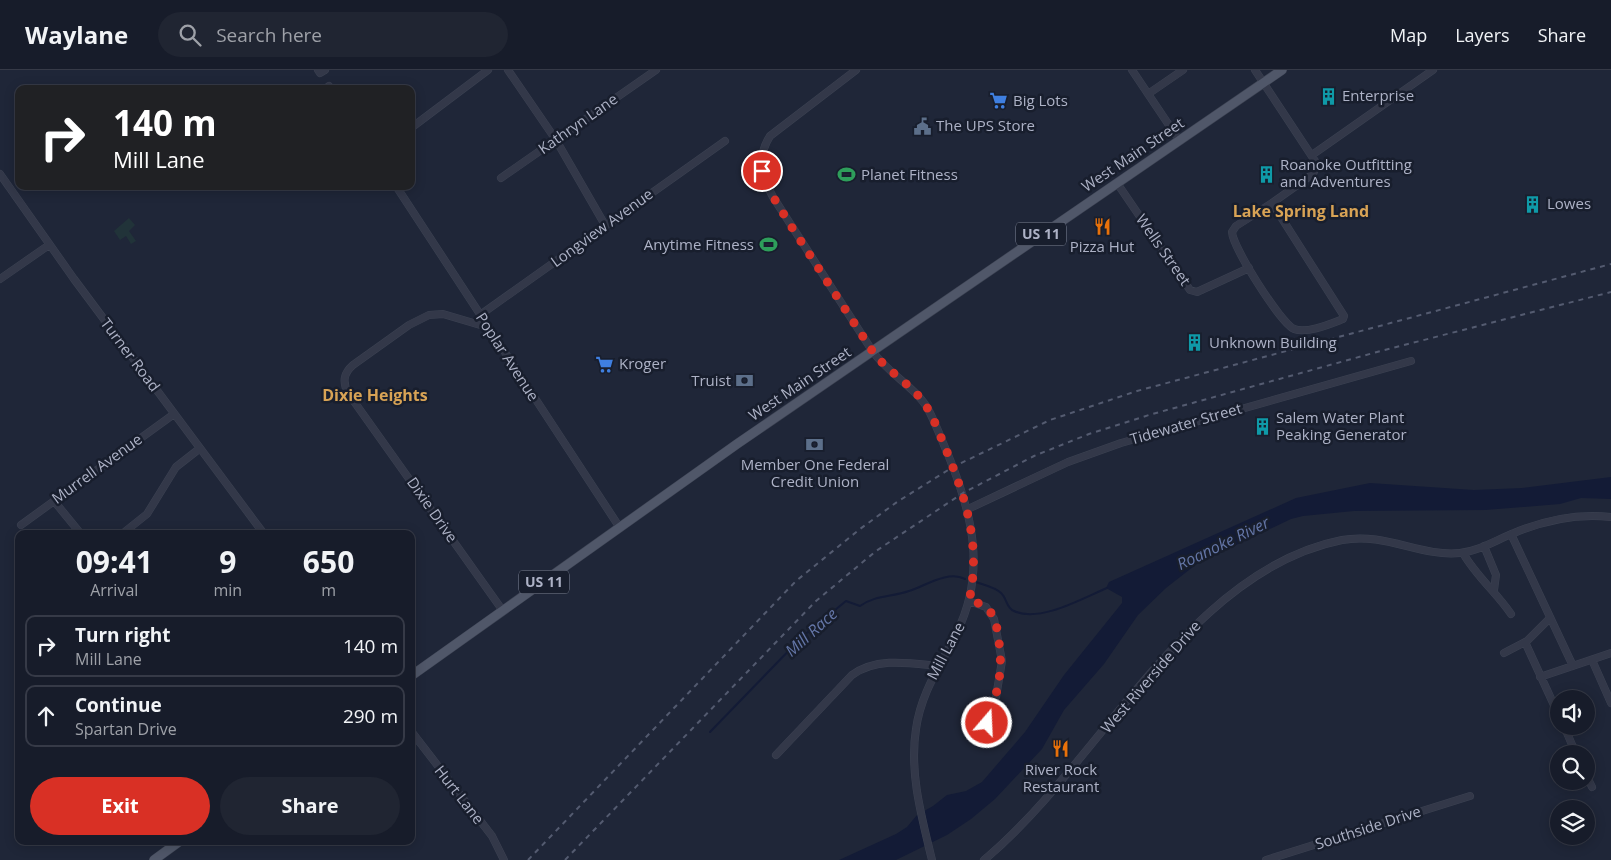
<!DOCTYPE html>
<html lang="en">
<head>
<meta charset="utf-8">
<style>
  body { margin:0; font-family:"Open Sans",sans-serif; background:#202532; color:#f1f3f6; height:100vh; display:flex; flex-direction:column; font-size:19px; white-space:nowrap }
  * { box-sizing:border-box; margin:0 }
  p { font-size:16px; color:#9ea1a8 }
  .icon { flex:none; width:28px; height:28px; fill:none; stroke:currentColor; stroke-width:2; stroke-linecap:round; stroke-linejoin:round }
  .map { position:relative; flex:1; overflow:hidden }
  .details { position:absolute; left:15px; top:460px; width:400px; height:315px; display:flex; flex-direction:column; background:#171c2a; border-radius:10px; box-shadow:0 2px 12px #0003,0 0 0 1px #363a47 }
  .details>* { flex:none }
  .hud { position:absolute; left:15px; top:15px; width:400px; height:105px; border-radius:10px; box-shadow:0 2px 12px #0003,0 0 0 1px #363a47; background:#202124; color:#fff; overflow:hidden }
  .controls { position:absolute; left:1550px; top:620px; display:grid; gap:10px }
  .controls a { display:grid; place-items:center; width:45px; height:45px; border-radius:50%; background:#171c2a; box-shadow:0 2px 12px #0003,0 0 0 1px #363a47; font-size:25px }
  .pin { position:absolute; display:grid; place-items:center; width:42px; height:42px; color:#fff; margin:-21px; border:2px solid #fff; border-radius:50%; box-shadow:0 1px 5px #0007 }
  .me { position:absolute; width:55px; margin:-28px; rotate:19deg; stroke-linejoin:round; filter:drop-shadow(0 0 4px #0008) }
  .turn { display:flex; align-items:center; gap:18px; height:105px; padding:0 15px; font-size:22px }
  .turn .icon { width:65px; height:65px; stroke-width:2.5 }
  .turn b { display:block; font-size:35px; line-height:42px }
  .eta { display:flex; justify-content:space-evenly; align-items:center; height:85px; text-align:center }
  .eta b { font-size:30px; font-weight:700; line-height:35px }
  .button { display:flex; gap:10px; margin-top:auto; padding:10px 15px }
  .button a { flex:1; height:58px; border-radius:30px; background:#d93025; color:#fff; font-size:20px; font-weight:700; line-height:58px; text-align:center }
  .button a+a { background:#202532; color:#f1f3f6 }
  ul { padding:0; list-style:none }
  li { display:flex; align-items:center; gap:15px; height:62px; margin:0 10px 8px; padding:0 5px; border:2px solid #363a47; border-radius:10px }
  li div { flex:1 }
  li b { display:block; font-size:19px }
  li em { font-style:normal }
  header { display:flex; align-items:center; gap:30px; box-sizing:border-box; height:70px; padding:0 25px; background:#171c2a; border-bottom:1px solid #363a47 }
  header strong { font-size:24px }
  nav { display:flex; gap:28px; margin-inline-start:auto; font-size:18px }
  .search { width:350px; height:45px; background:#202532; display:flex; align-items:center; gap:12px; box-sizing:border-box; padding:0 18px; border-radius:28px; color:#9ea1a8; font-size:19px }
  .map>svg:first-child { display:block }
  .green { fill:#213339 }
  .water { fill:#131b36 }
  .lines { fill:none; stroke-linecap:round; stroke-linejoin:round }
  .stream { stroke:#131b36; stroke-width:2 }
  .minor-casing { stroke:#3c4252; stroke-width:8 }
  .major-casing { stroke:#3c4252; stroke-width:10 }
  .minor { stroke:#333849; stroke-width:7 }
  .major { stroke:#505769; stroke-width:9 }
  .rail { stroke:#545b70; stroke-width:2; stroke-dasharray:5 5; stroke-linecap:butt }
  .route { stroke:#d93025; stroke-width:9; stroke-dasharray:0 16.2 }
  .labels { text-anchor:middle; stroke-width:5; stroke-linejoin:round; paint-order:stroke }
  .shield { fill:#181e2d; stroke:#808698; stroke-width:1 }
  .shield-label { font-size:14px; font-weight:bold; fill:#adb2c6 }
  .poi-label { font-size:15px; fill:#adb2c6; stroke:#181e2d; text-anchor:start }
  .street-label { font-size:15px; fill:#adb2c6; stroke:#181e2d }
  .neighbourhood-label { font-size:16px; font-weight:bold; fill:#d8a355; stroke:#181e2d }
  .water-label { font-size:16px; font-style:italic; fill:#6476a7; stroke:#181e2d }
</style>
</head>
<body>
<header>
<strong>Waylane</strong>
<div class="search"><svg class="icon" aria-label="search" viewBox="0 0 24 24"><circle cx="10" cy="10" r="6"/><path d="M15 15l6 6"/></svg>Search here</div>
<nav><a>Map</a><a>Layers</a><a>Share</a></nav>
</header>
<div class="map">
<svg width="1611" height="790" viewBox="0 0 1611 790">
  <rect width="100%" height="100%" fill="#1f2638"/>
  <!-- green -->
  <path class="green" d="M129,148l6,7 -6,6 7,10 -5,3 -5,-8 -6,4 -6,-9z"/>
  <!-- water -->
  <path class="water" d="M1611,407v22l-30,-1 -21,6 -75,6 -131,1 -51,5 -12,3 -93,44 -32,25 -28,27 -34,49 -40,46 -22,39 -47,50 -24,20 -24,16 -51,25h-57l57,-26 11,-7 10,-12 16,-9 14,-11 19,-4 16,-9 43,-50 39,-57 58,-72v-6l-16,-9 3,-6 187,-84 74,-15 104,7 48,-2z"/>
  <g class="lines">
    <!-- stream -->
    <path class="stream" d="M976,512c8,3 19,5 25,11 6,5 5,15 13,18 26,12 69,-13 93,-23
      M710,662l92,-95 44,-36 14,5c15,-11 32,-9 49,-15 16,-5 39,-21 56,-12"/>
    <defs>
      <path id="minor" d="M318,0l2,3 5,-3
        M508,0l48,70 49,85
        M856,0l-86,66c-14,22 -8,41 3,61l100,155c16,22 43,36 55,57 8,15 14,32 21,48 24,59 37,116 8,175 -16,33 -36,60 -41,97 -7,44 6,89 16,131
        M1132,0l47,70
        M1255,0l62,94 -4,10 -41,29 72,113 -1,3c-13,5 -36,15 -49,10 -14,-7 -61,-81 -62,-97l4,-6 36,-23
        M325,19l4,-3 1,3
        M1148,24l35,-24
        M411,58l77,-58
        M1312,85l121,-85
        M0,104l74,105 190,255
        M501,108l155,-108
        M1117,113l73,107 7,2 52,-24
        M396,116l224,342
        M0,209l49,-34
        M480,245l245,-174
        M487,257l-44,-13 -14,1 -20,10 -56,40c-9,8 -11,16 -5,28l155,218
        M54,431l27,33
        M968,439l100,-47 53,-19 290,-82
        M21,455l153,-111
        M122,464l25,-20 29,-47 23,-18
        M1511,464l62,132
        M1484,476l12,29 -2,15
        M1463,483c13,23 33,39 48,61
        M969,531l17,6 8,12 8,42 -6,36 -14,39
        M1525,572l34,74
        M1504,583l23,-12 23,-23
        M1592,590l19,43
        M1540,607l71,-24
        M1564,656l12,28
        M411,661l81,105 12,24
        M776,685l76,-80c25,-18 57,-12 86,-9
        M1586,705l6,12
        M984,790c115,-95 204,-290 358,-320 44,-8 78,17 118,13 19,-2 36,-13 54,-20 31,-13 63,-20 97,-16
        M1266,790l204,-64"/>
      <path id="major" d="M411,606l326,-232 545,-374
        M154,790l26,-19"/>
    </defs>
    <!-- minor casing -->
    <use href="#minor" class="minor-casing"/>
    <!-- major casing -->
    <use href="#major" class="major-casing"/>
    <!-- minor -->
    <use href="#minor" class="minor"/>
    <!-- major -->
    <use href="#major" class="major"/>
    <!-- rail -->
    <path class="rail" d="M528,790l268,-279 64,-52 37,-27 56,-35 97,-47 87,-29 474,-127
      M565,790l251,-259 60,-50 87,-58 71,-37 55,-22 60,-19 228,-63 234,-60"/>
  </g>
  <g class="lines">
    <!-- route -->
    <path class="route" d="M762,101l2,11 27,44 82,126c16,21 38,32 51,51 10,14 16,33 23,49 20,50 34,95 22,149 5,1 11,2 15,5 10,6 13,20 14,30 6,34 0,55 -11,87"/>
  </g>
  <!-- icons -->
  <defs>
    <symbol id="building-bare" viewBox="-9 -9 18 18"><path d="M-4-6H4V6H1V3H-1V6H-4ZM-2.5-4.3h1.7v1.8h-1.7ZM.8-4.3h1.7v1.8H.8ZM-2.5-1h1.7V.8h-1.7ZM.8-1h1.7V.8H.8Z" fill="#0f9aa8" stroke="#181e2d" stroke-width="2.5" paint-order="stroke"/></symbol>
    <symbol id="supermarket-bare" viewBox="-9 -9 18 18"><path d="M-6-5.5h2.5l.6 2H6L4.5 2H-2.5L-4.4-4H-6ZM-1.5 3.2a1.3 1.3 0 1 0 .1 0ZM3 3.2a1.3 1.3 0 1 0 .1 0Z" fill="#3f7fe0" stroke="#181e2d" stroke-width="2.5" paint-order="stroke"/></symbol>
    <symbol id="civic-bare" viewBox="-9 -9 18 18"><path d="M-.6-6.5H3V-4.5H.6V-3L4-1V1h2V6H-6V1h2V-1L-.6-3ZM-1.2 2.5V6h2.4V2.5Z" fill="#5c6f8a" stroke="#181e2d" stroke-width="2.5" paint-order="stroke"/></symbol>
    <symbol id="stadium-bare" viewBox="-9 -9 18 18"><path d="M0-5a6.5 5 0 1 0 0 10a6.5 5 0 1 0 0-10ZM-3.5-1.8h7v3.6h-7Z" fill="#2e9e5b" stroke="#181e2d" stroke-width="2.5" paint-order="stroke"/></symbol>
    <symbol id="restaurant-bare" viewBox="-9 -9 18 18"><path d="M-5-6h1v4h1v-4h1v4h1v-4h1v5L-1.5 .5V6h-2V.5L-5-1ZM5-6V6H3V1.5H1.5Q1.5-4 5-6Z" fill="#e8710a" stroke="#181e2d" stroke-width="2.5" paint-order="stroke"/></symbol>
    <symbol id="bank-bare" viewBox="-9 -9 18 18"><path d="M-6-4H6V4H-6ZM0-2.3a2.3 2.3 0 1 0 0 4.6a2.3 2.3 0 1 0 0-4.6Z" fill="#5c6f8a" stroke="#181e2d" stroke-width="2.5" paint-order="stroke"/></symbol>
  </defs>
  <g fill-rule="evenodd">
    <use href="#building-bare" x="1316" y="14" width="25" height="25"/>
    <use href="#supermarket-bare" x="986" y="18" width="25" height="25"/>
    <use href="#civic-bare" x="910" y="44" width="25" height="25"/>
    <use href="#building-bare" x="1254" y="92" width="25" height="25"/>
    <use href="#stadium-bare" x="834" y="92" width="25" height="25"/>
    <use href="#building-bare" x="1520" y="122" width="25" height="25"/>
    <use href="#restaurant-bare" x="1090" y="144" width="25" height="25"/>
    <use href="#stadium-bare" x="756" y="162" width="25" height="25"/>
    <use href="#building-bare" x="1182" y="260" width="25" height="25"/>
    <use href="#supermarket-bare" x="592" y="282" width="25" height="25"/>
    <use href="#bank-bare" x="732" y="298" width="25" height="25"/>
    <use href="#building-bare" x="1250" y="344" width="25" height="25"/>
    <use href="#bank-bare" x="802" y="362" width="25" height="25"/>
    <use href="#restaurant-bare" x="1048" y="666" width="25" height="25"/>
  </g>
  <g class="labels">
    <!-- shield labels -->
    <g class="shield">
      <rect x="1016" y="152.5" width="50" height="23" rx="4"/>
      <rect x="519" y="500.5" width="50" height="23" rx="4"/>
    </g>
    <g class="shield-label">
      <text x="1041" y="169">US 11</text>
      <text x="544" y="517">US 11</text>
    </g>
    <!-- poi labels -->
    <g class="poi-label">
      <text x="1342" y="31">Enterprise</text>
      <text x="1013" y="36">Big Lots</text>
      <text x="936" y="61">The UPS Store</text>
      <text x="1280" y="100">Roanoke Outfitting<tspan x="1280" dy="17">and Adventures</tspan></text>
      <text x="861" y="110">Planet Fitness</text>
      <text x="1547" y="139">Lowes</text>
      <text x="754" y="180" text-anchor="end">Anytime Fitness</text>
      <text x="1102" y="182" text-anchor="middle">Pizza Hut</text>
      <text x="1209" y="278">Unknown Building</text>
      <text x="619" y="299">Kroger</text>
      <text x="731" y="316" text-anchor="end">Truist</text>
      <text x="1276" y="353">Salem Water Plant<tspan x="1276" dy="17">Peaking Generator</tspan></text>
      <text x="815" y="400" text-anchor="middle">Member One Federal<tspan x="815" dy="17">Credit Union</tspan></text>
      <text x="1061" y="705" text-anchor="middle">River Rock<tspan x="1061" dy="17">Restaurant</tspan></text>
    </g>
    <!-- street labels -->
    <g class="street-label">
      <text transform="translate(578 54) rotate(-35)" y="5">Kathryn Lane</text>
      <text transform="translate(1133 85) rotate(-34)" y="5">West Main Street</text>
      <text transform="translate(602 158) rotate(-36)" y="5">Longview Avenue</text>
      <text transform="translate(1163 180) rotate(55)" y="5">Wells Street</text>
      <text transform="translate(130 285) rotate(53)" y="5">Turner Road</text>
      <text transform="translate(507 287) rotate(57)" y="5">Poplar Avenue</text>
      <text transform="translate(800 314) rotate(-34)" y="5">West Main Street</text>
      <text transform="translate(1186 354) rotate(-16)" y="5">Tidewater Street</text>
      <text transform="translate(97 399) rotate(-36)" y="5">Murrell Avenue</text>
      <text transform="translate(432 440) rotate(55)" y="5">Dixie Drive</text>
      <text transform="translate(946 581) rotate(-62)" y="5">Mill Lane</text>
      <text transform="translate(1151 607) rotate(-49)" y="5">West Riverside Drive</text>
      <text transform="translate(459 725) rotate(52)" y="5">Hurt Lane</text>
      <text transform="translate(1368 758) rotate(-18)" y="5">Southside Drive</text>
    </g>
    <!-- neighbourhood labels -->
    <g class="neighbourhood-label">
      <text x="1301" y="147">Lake Spring Land</text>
      <text x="375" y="331">Dixie Heights</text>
    </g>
    <!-- water labels -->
    <g class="water-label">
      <text transform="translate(1223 473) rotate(-26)" y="6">Roanoke River</text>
      <text transform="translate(811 562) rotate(-42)" y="6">Mill Race</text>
    </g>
  </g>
</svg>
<div class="controls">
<a><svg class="icon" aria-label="sound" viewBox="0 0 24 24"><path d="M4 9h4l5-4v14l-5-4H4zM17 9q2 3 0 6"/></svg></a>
<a><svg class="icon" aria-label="search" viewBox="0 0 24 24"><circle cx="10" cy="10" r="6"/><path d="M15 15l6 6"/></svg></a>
<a><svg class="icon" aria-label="layers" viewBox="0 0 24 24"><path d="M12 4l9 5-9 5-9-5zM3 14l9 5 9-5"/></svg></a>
</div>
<div class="pin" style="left:762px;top:101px;background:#d93025"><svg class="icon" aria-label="arrive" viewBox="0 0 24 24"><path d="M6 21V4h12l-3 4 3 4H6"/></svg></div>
<svg class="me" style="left:987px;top:653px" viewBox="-20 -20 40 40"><circle r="17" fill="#d93025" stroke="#fff" stroke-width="3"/><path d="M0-11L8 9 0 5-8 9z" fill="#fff"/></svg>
<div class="hud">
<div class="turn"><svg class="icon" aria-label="right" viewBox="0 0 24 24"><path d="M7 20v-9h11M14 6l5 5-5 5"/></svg><div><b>140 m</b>Mill Lane</div></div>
</div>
<section class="details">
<div class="eta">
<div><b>09:41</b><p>Arrival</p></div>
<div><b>9</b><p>min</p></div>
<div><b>650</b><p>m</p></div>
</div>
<ul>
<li><svg class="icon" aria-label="right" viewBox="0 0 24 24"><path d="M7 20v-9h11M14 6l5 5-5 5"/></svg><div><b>Turn right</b><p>Mill Lane</p></div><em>140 m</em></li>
<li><svg class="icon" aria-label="ahead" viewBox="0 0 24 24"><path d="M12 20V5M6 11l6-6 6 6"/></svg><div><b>Continue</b><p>Spartan Drive</p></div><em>290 m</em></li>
</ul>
<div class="button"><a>Exit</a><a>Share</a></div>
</section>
</div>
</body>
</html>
